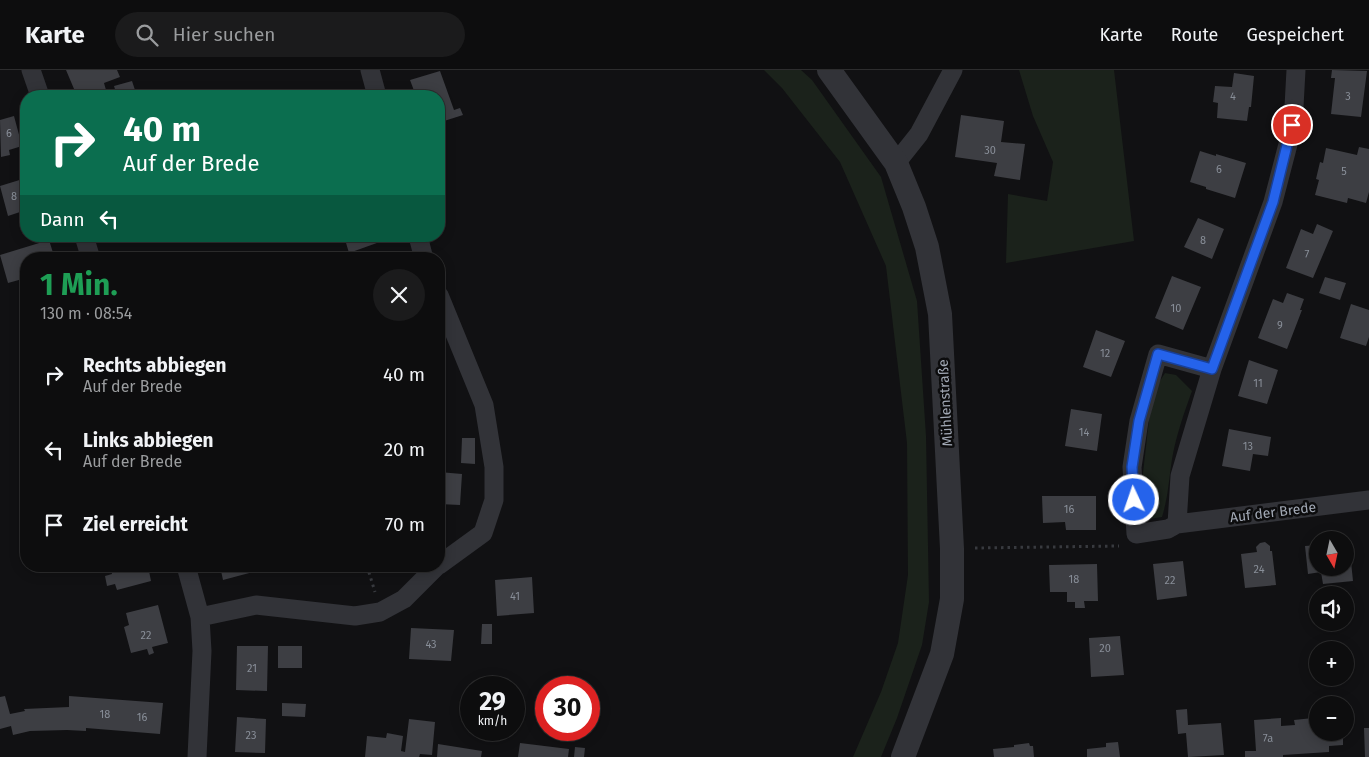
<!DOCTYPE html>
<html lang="de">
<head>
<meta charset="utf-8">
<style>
  body { margin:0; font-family:"Fira Sans",sans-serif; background:#1b1b1c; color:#f1f3f6; height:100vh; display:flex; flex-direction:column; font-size:19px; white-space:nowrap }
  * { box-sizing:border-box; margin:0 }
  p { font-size:16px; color:#9a9c9e }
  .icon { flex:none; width:28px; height:28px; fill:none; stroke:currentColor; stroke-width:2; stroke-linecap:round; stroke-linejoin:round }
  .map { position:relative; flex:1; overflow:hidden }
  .details { position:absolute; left:20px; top:182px; width:425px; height:320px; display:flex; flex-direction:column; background:#0d0d0e; border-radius:20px; box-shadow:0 2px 12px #0003,0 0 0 1px #2d2d2e }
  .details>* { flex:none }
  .top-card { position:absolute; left:20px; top:20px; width:425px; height:152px; border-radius:20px; box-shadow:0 2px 12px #0003,0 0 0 1px #2d2d2e; background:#0b6e4f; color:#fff; overflow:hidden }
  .needle { width:32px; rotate:171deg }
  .fabs { position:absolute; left:1309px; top:461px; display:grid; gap:10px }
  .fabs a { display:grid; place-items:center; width:45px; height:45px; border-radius:50%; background:#0d0d0e; box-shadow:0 2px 12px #0003,0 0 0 1px #2d2d2e; font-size:25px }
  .speed { position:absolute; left:460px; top:606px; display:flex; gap:10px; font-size:25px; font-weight:700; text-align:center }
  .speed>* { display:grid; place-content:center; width:65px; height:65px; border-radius:50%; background:#0d0d0e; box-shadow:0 2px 12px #0003,0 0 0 1px #2d2d2e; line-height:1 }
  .speed small { font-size:12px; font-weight:400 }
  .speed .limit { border:8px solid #d22; background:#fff; color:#111 }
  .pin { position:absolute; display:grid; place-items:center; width:42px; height:42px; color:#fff; margin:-21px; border:2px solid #fff; border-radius:50%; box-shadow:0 1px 5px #0007 }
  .me { position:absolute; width:55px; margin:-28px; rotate:357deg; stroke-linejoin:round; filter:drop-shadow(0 0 4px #0008) }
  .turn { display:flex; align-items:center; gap:18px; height:105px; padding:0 20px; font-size:22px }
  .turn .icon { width:65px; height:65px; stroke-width:2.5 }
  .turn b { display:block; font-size:35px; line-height:42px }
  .then { display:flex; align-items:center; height:48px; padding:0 20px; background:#0003; gap:10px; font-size:19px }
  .round { display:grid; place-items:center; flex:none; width:52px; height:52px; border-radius:26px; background:#1b1b1c }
  .summary { display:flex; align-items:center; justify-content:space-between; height:85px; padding:0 20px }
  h1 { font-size:30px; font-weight:700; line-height:38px; color:#1e9e55 }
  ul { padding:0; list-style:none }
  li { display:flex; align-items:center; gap:15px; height:75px; padding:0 20px }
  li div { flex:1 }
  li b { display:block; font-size:19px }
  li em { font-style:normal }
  header { display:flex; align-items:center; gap:30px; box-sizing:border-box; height:70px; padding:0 25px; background:#0d0d0e; border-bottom:1px solid #2d2d2e }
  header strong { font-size:24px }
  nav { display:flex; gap:28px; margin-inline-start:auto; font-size:18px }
  .search { width:350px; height:45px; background:#1b1b1c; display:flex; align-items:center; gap:12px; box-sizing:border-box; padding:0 18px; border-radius:28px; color:#9a9c9e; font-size:19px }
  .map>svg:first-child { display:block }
  .green { fill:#1b221b }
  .building { fill:#3d3e43 }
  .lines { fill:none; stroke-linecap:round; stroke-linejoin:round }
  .path { stroke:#383a3f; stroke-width:3; stroke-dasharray:2.5 4; stroke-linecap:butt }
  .minor { stroke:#323338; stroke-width:19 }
  .tertiary { stroke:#323338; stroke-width:24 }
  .route-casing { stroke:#184099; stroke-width:12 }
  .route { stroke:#2563eb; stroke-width:9 }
  .labels { text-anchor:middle; stroke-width:5; stroke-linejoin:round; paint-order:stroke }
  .number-label { font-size:11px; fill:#888e98 }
  .street-label { font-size:14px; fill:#a1a8b4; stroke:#0c0c0d }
</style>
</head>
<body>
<header>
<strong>Karte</strong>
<div class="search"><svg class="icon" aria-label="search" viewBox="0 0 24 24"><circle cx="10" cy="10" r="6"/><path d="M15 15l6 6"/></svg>Hier suchen</div>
<nav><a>Karte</a><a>Route</a><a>Gespeichert</a></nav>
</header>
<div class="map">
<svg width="1369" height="687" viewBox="0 0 1369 687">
  <rect width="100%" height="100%" fill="#111113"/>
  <!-- green -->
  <path class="green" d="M764,0h37l11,10 69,97 36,124 9,135 3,166 -7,43 -25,73 -16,39h-28l28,-65 17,-49 10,-68 -1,-132 -21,-177 -46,-104 -58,-74z
    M1019,0h95l20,171 -128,22 2,-69 39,7 6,-39 -20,-46z
    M1165,303l11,2 16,16c-8,22 -16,45 -20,68 -3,20 -4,39 -10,58l-13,2 -5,-11 -2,-26 7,-62 9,-36z"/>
  <!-- building -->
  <path class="building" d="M66,0h51l3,7 -16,6 2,7 -14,6h-15z
    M1332,0l35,1 -6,46 -30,-3 4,-36h-4z
    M440,1l14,39 6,-2 3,7 -22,7 -2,-6v-20h-23l-6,-16z
    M1234,3l20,3 -3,31h-2l-2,14 -30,-3 1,-15 -5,-1 2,-16 17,1z
    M132,11l5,15h-20l-3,-10z
    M337,19l3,7h-28l12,-4z
    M961,45l43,6 -3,21 24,2 -5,36 -26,-4 3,-13 -42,-6z
    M14,46l8,30 -13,4 1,5 -9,2 -1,-37z
    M1359,77l10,2v43l-3,11 -18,-5 -1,5 -32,-8 4,-15 -3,-1 4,-17 3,1 3,-15 31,7z
    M1200,81l16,5v-2l30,9 -11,35 -29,-9v-2l-16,-5z
    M26,108v32l-18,6 -8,-30z
    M1198,148l26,11 -12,30 -28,-12z
    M1317,154l16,7 -20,47 -27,-10 15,-39 12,5z
    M149,166h24v1l-22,5z
    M344,166h43l1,3 -39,14z
    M49,170l6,19h-29v19l-18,5 -8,-28z
    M1172,206l29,11 -18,43 -28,-12z
    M1325,207l21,6 -6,17 -21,-7z
    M1287,223l17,6 -4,11h2l-15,39 -29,-11 15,-39 10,4z
    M1351,234l18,6v27l-3,9 -26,-8z
    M26,243v22l-6,-21z
    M1096,260l29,11 -14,36 -28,-10z
    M1249,290l29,10 -11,34 -29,-8z
    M1071,339l31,5 -5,37 -32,-5z
    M1229,359l42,8 -3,19 -15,-2 -3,17 -28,-5z
    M462,368h13v26l-14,-1z
    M439,402l23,2 -2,31 -21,-1z
    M1042,426h54v34h-30l-1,-8 -22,1z
    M1265,472l5,4v5h2l4,34 -31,3 -4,-34 16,-2 -1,-5 4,-4z
    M1345,472h4l4,39 -30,3 -2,-12 -13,2 -3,-28 13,-1v23h27z
    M1183,491l4,35 -30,4 -4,-36z
    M1097,494l1,37h-14l1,7h-10v-6h-8v-10h-17l-1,-27z
    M110,496h38l3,15 -34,9 -2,-6 -8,2 -2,-10 7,-2z
    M220,496h31l2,6 -30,8z
    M532,507l2,36 -37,3 -2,-36z
    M158,535l10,38 -16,4 2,6 -5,2 -2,-6 -16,4 -7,-26 5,-2 -3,-12z
    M482,554h10v20h-11z
    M411,558l43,2 -3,31 -42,-2z
    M1120,566l4,39 -33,2 -2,-39z
    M237,576h31l-1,45 -31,-1z
    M278,576h24v22h-24z
    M5,626l5,18 15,-3 -1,-2 45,-2v-11l94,7 -3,31 -74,-6v3l-19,-1 -37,1 -17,4 -2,-9 -11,3v-32z
    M282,633l24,1 -1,13 -23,-1z
    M1187,639l1,16 33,-2 3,32 -36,2 -2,-24 -8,1 -2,-24z
    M237,647l29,2 -1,34 -30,-1z
    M1281,648v8l14,-1 -1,-5 19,-2v6l5,-1v9h25v13l-14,1v6l-46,3v2h-38v-6h11l-2,-31z
    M409,649l26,3 -3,33 -12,-1 -1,3h-54l2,-21 19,2 1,-5 16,3 -2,15 4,1z
    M1364,658h5v29h-4z
    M1118,672l2,15h-33v-8l19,-2v-4z
    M520,673l49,6 -1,8h-50z
    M1029,673l1,3h3l1,11h-40l-1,-8 21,-2v-2z
    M438,674l44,7 -1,6h-44z
    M575,677l10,1 -1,9h-10z"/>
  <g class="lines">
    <!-- path -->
    <path class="path" d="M975,478l144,-2
      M367,496l8,26"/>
    <!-- minor -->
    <path class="minor" d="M31,0l9,26
      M370,0l7,26
      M896,93l23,-29 34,-64
      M84,166l7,23
      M418,166l6,23
      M439,225l45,110 10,62v33l-11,33 -44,32
      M1212,299l-54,-15 -19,67 -7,46 4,67 32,-5 9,-5 192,-24
      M1177,454l3,-48 32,-107 61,-167 20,-77 3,-55
      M186,496l14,51 2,34 -5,106
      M200,547l56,-12 99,11 25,-4 24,-13 33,-33"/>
    <!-- tertiary -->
    <path class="tertiary" d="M829,0l67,93 18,44 13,40 13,67 12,235v50l-10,55 -39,103"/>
  </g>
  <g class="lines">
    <defs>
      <path id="route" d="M1134,430l-2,-33 7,-46 19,-67 54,15 61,-167 19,-77"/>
    </defs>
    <!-- route casing -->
    <use href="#route" class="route-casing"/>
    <!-- route -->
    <use href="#route" class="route"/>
  </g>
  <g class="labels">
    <!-- number labels -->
    <g class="number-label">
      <text x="1233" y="30">4</text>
      <text x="1348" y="30">3</text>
      <text x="9" y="67">6</text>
      <text x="990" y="84">30</text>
      <text x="1219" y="103">6</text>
      <text x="1344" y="105">5</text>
      <text x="14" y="130">8</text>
      <text x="1203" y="174">8</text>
      <text x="1307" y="188">7</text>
      <text x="1176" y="242">10</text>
      <text x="1280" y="259">9</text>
      <text x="1105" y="287">12</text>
      <text x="1258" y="317">11</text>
      <text x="1084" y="366">14</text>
      <text x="1248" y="380">13</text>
      <text x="1069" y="443">16</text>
      <text x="1259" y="503">24</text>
      <text x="1074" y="513">18</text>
      <text x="1170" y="514">22</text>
      <text x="515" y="530">41</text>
      <text x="146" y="569">22</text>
      <text x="431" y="578">43</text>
      <text x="1105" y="582">20</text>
      <text x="252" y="602">21</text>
      <text x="105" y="648">18</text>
      <text x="142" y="651">16</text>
      <text x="251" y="669">23</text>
      <text x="1268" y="672">7a</text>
    </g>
    <!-- street labels -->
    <g class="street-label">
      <text transform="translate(945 333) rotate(-93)" y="5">Mühlenstraße</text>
      <text transform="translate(1273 442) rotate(-7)" y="5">Auf der Brede</text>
    </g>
  </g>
</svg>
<div class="fabs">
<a><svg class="needle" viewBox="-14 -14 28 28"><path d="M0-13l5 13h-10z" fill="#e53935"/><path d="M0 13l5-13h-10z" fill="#9a9c9e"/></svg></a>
<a><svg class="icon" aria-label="sound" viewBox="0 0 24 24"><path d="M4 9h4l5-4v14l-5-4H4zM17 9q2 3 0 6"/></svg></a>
<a>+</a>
<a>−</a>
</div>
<div class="speed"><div>29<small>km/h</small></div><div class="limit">30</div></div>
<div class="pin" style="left:1292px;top:55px;background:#d93025"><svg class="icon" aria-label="arrive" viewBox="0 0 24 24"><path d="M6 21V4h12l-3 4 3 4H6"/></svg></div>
<svg class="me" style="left:1134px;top:430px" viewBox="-20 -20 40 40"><circle r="17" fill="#2563eb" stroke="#fff" stroke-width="3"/><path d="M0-11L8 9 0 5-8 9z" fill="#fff"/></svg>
<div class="top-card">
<div class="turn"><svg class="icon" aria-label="right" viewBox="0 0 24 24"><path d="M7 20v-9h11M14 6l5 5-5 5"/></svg><div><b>40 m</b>Auf der Brede</div></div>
<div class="then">Dann<svg class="icon" aria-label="left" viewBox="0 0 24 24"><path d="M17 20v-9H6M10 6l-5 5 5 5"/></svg></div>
</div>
<section class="details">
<div class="summary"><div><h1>1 Min.</h1><p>130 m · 08:54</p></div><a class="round"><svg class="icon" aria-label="close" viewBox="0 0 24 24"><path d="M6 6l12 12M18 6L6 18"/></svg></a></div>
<ul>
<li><svg class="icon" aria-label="right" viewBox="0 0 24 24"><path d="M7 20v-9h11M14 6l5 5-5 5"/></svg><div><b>Rechts abbiegen</b><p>Auf der Brede</p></div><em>40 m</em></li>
<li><svg class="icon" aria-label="left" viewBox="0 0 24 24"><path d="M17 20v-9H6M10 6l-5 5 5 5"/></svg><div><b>Links abbiegen</b><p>Auf der Brede</p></div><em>20 m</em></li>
<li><svg class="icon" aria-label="arrive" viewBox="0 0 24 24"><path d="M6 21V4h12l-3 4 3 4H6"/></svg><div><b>Ziel erreicht</b></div><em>70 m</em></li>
</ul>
</section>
</div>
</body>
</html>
